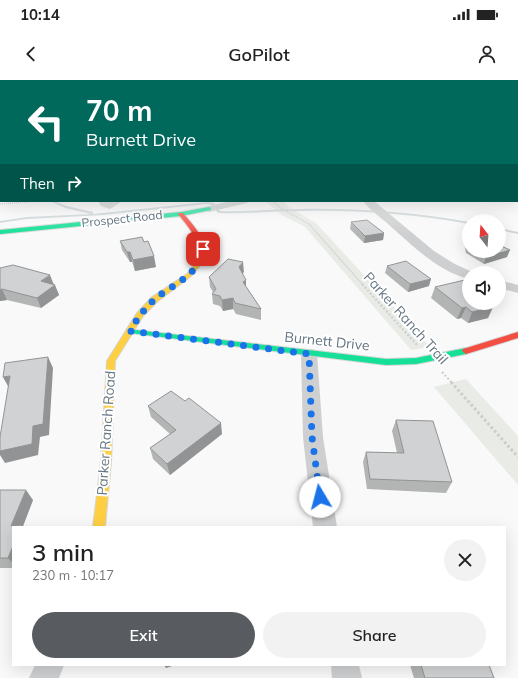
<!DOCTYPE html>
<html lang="en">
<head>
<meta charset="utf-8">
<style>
  body { margin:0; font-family:Mulish,sans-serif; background:#f2f2f2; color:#222; height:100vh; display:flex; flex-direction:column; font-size:15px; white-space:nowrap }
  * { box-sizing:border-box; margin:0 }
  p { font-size:13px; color:#767676 }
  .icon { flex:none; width:22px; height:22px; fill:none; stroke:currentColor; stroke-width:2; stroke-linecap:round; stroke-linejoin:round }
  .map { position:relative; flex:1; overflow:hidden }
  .details { position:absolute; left:12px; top:446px; width:494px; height:140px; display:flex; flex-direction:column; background:#fff; border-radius:0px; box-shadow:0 4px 16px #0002 }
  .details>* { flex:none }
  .hud { position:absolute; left:0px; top:0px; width:518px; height:122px; box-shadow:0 4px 16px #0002; background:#00695c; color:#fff; overflow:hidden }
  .needle { width:26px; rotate:343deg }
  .tools { position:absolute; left:462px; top:134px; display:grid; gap:8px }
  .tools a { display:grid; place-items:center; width:44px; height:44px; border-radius:50%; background:#fff; box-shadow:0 4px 16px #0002; font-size:20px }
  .pin { position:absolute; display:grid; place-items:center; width:34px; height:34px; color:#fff; margin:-17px; border-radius:8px; box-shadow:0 2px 6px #0006 }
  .me { position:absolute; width:44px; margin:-22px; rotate:352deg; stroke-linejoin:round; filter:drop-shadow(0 0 3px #0008) }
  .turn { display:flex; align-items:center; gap:14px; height:84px; padding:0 20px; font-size:18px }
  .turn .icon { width:52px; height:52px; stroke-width:2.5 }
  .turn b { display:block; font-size:28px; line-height:34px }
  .then { display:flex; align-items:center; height:38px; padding:0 20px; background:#0003; gap:8px; font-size:15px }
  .round { display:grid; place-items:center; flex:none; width:42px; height:42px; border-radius:21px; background:#f2f2f2 }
  .overview { display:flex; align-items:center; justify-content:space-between; height:68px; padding:0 20px }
  h1 { font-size:24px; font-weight:600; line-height:30px }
  .cta { display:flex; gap:8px; margin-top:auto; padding:8px 20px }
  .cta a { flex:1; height:46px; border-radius:24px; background:#585c60; color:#fff; font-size:16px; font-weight:600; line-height:46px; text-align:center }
  .cta a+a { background:#f2f2f2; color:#222 }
  .status { display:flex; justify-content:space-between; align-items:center; height:28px; padding:0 20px; background:#fff; direction:ltr }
  .status svg { height:11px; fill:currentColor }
  header { display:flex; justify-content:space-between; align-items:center; height:52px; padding:0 20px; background:#fff; font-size:18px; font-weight:600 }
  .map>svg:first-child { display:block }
  .green { fill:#e8ebe6 }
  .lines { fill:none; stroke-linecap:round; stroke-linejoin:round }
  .stream { fill:#ced6d9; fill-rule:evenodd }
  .fast-casing { stroke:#d5d6d7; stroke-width:2 }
  .slow-casing { stroke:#d5d6d7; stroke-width:2 }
  .jam-casing { stroke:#d5d6d7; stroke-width:2 }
  .path-far2 { stroke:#cbcccd; stroke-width:1.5; stroke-dasharray:1 1; stroke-linecap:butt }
  .path-far1 { stroke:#cbcccd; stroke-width:2; stroke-dasharray:2 2; stroke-linecap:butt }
  .path { stroke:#cbcccd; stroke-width:3; stroke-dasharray:2.5 2.5; stroke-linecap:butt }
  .street { fill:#cecfd0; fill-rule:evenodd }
  .fast { fill:#16e098; fill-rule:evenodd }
  .slow { fill:#ffcf43; fill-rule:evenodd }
  .jam { fill:#f24e42; fill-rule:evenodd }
  .wall { fill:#b3b5b5 }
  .shaded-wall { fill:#929394 }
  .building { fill:#d0d2d3; stroke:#929394 }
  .route { stroke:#1a73e8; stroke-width:7; stroke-dasharray:0 12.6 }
  .labels { text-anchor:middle; stroke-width:4; stroke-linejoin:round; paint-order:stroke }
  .far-street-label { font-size:12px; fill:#657683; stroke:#fff }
  .street-label { font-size:14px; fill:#657683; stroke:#fff }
</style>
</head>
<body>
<div class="status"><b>10:14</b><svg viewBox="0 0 49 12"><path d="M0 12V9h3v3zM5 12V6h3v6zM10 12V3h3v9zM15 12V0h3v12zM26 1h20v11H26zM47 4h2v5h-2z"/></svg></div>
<header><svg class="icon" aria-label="back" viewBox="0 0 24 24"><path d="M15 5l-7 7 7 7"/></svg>GoPilot<svg class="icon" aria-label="person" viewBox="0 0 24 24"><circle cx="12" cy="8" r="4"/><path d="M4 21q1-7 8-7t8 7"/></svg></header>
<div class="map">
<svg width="518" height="598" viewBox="0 0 518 598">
  <rect width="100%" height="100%" fill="#f9f9f9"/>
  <!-- green -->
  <path class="green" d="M265,121h19l3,5 29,17 114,124 -19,3 -106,-123 -23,-12z
    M466,299l52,57v49l-84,-98z"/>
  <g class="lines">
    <!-- stream -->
    <path class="stream" d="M0,107h1v2h-1z
      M50,121h4l13,5 26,6v2l114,-12 7,1 6,8c26,1 53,-2 79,-2 57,-1 114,3 170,13v2c-56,-10 -111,-14 -167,-13 -28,0 -56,3 -83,2h-1l-6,-8 -5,-1 -103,11 -77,4 -27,4v-2l27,-4 64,-3 -26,-6z
      M499,148l19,4v2l-19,-4z"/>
    <defs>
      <path id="fast" d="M209,127l2,1v2l-30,6 -181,18v-4l181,-18z
        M127,249l259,30 30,-1 50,-10 4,3 -4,3 -50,10 -30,1 -256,-32 -4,-2z"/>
      <path id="slow" d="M200,180l3,2 -12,14 -33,25 -15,15 -28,45 -4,101 -6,65h-12l8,-65 6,-101 30,-48 15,-16 35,-23 11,-13z"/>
      <path id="jam" d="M179,133h4c12,14 28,31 19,50l-5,-1c6,-20 -7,-33 -19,-48z
        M518,252v6l-52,16 -4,-3 1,-2z"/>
    </defs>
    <!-- fast casing -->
    <use href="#fast" class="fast-casing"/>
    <!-- slow casing -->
    <use href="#slow" class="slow-casing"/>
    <!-- jam casing -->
    <use href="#jam" class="jam-casing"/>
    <!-- path-far2 -->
    <path class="path-far2" d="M273,121l9,8 27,15 54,61
      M0,124l39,-3"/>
    <!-- path-far1 -->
    <path class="path-far1" d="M362,204l55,61
      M442,292l10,11"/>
    <!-- path -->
    <path class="path" d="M451,302l67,75"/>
    <!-- street -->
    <path class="street" d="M98,121h10l1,1 11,-1 1,1 -11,7 -9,-3z
      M231,121h18l-2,2 -38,9 -5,-3 1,-2z
      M363,121h11l60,50 19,12 21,10h-5v6c-32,-8 -57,-34 -81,-55 -8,-7 -18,-14 -25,-23z
      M499,200l19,5v8l-19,-5z
      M309,269l6,1 2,4 6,83 14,90h-24l-10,-90 -2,-83 2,-4z
      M35,585h29l-5,13h-30z
      M331,585h28l3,13h-30z"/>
    <!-- fast -->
    <use href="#fast" class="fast"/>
    <!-- slow -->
    <use href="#slow" class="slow"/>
    <!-- jam -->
    <use href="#jam" class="jam"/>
  </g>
  <!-- wall -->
  <path class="wall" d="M351,142l33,11 -1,7 -19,3 -14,-14z
    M466,156h3v15h30l8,6 -23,7 -18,-11 -2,-10z
    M120,161l36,26 -21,4 -3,-9h-2l-8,-12z
    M387,186l42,20 -21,6 -23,-19z
    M0,188l54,16 5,11 -18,13 -34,-8 -7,1z
    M244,192l-2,1 4,14 15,22v11l-25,-6 -3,-5 -10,2 -3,-5 -7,-2 -1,-10 1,-2 -3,-5 -1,-10z
    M435,207l34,16 24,4 -5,11 -20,5 -7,-5 -4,1 -26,-21z
    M148,326l74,28 -52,41 -17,-16 -3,-11 20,-14 -19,-17z
    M396,340l56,62 -6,11 -79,-4 -4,-27 3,-10 31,1 -5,-22z
    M0,410l33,10 -10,26 -10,1v41h-13z
    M410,585h79l5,13h-80z"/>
  <!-- shaded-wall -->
  <path class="shaded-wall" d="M517,110h1v5h-1z
    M384,153l-1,7 -19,3 1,-7z
    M510,170l-3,7 -23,7 2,-7z
    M127,172h3l2,10h-2z
    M154,176l2,11 -21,4 -2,-11z
    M243,182l1,10 -5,5v-10z
    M50,195l4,10h1l4,10 -18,13 -4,-10 4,-17z
    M431,199l-2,7 -21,6 2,-8z
    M246,200v11l-3,-9z
    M2,209l5,11 -7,1v-11z
    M233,218v11l-10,2 -1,-11z
    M466,227l-5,11 -4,1 5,-11z
    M493,227l-5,11 -20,5 4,-11z
    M48,277l5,11 -4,67 -9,2 -2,18 -33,8 -5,-8v-4l33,-25z
    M10,296l-1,12 -6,-11z
    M221,343l1,11 -52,41 -3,-11z
    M26,410l7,10 -10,26v1h-10l-2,-1z
    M13,466v17l-5,-5z
    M164,585h11l-9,3z"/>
  <!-- building -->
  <path class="building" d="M0,71h1v12h-1z
    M517,71h1v39h-1z
    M367,140l17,13 -19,3 -14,-14z
    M466,156h3v11l-1,-1z
    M142,157l2,5 4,-1 6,15 -21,4 -3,-8h-3l-7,-11z
    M499,165l11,5 -24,7 -9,-6h22z
    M228,179l15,3 -4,5 7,13 -3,2 18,27 -26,-6 -2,-5 -11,2 -2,-4 -8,-2 4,-5 -7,-12z
    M406,181l25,18 -21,5 -23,-18z
    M13,185l37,10 -9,6 14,4 -18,13 -35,-9 -2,1v-22z
    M469,199v24h18l6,4 -21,5 -6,-5 -4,1 -27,-21z
    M48,277l-5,67 -10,2 -1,18 -32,7v-14l10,-61 -7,1 2,-14z
    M171,311l14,10 4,-3 32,25 -54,41 -17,-16 26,-18 -28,-24z
    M396,340l37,1 19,61 -82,-3 -4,-27 38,1z
    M0,410h26l-15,36 10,-1v2h-8v19l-5,12h-8z
    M421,585h68l5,13h-69z"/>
  <!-- sky -->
  <linearGradient id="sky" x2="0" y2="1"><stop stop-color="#9dc2e2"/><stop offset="0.46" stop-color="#fcfcfc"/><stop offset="1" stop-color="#fcfcfc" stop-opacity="0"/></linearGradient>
  <rect width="518" height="155" fill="url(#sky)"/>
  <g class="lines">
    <!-- route -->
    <path class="route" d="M203,169c-3,26 -30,35 -48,50 -11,10 -18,20 -25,32l179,23 3,83 8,60"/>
  </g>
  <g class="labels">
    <!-- far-street labels -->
    <g class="far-street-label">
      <text transform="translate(122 139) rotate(-6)" y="4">Prospect Road</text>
    </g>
    <!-- street labels -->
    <g class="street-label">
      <text transform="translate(406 238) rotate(48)" y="5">Parker Ranch Trail</text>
      <text transform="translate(327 261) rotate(6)" y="5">Burnett Drive</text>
      <text transform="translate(106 353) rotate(-86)" y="5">Parker Ranch Road</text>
    </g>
  </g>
</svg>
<div class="tools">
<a><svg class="needle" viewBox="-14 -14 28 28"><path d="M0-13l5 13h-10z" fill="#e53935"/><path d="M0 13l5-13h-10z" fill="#767676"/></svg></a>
<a><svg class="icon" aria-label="sound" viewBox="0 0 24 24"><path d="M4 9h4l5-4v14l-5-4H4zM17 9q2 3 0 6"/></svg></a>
</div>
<div class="pin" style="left:203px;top:169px;background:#d93025"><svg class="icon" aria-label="arrive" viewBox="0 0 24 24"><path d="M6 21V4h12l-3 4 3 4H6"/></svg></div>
<svg class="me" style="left:320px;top:417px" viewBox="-20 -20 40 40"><circle r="19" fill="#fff"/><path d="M0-13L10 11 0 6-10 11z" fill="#1a73e8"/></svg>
<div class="hud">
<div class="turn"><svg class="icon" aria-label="left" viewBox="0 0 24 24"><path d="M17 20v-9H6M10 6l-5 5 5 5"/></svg><div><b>70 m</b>Burnett Drive</div></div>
<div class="then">Then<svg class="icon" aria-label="right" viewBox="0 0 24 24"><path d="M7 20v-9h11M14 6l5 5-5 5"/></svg></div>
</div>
<section class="details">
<div class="overview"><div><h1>3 min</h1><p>230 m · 10:17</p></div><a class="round"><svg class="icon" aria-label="close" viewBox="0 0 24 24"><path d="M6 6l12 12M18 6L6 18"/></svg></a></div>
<div class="cta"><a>Exit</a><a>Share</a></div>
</section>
</div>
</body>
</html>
